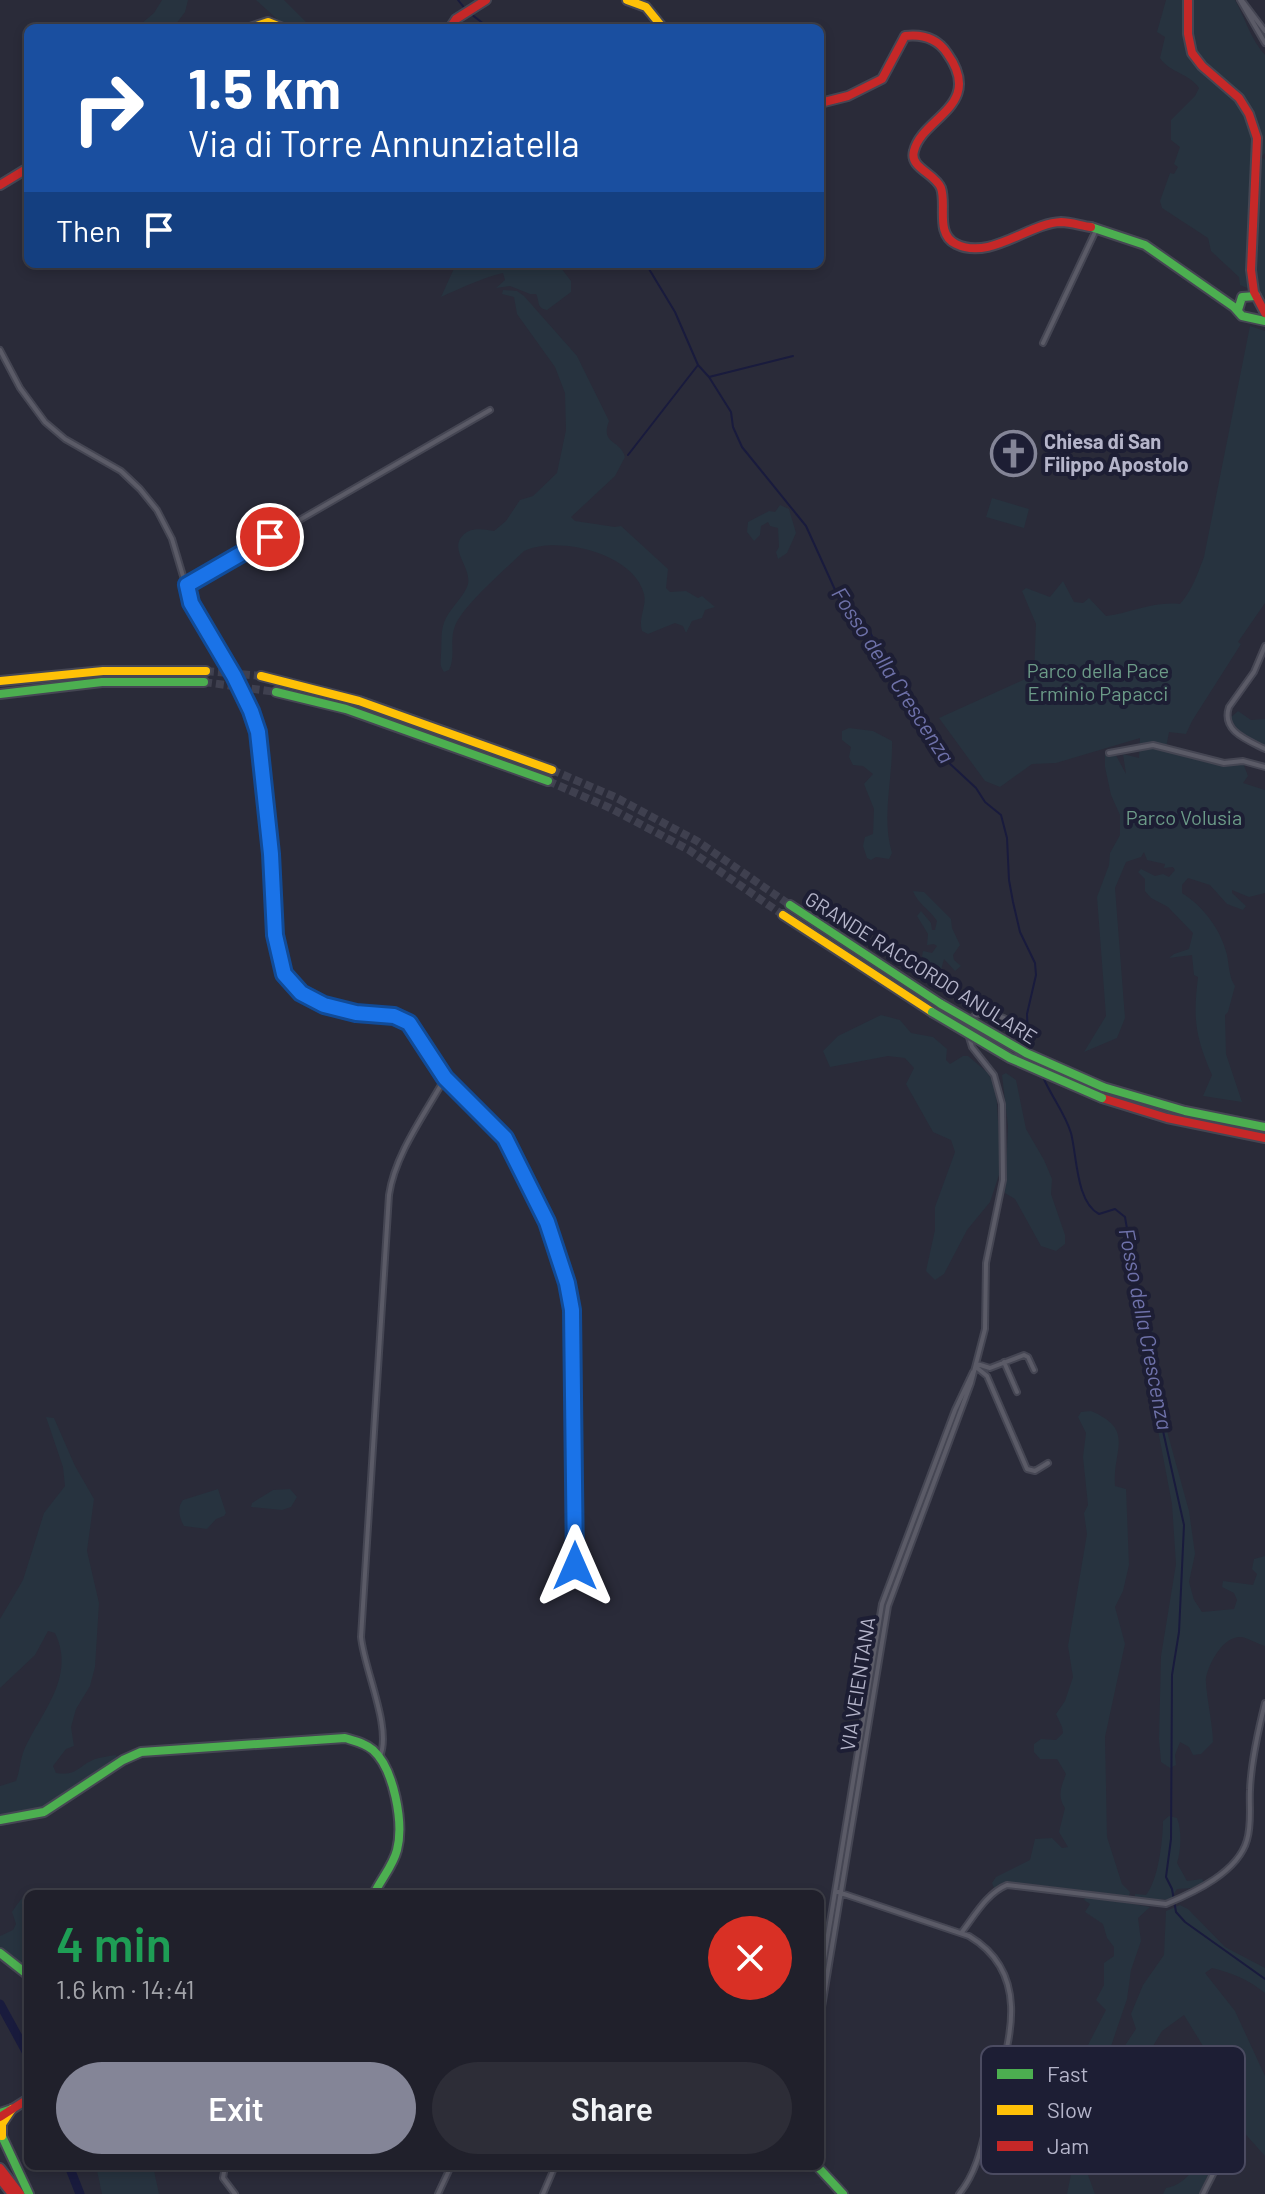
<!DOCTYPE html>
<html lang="en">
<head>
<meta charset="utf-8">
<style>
  body { margin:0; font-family:Barlow,sans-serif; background:#2d2d37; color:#f1f3f6; height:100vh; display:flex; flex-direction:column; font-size:30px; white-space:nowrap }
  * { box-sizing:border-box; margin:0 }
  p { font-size:26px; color:#a2a3a9 }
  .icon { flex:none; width:44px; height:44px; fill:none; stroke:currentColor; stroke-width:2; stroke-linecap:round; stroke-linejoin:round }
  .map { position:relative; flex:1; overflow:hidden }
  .drawer { position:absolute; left:24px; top:1890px; width:800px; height:280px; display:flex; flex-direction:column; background:#20202b; border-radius:12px; box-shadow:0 4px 12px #0003,0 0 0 2px #3d3e47 }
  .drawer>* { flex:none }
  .guide { position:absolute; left:24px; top:24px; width:800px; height:244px; border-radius:12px; box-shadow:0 4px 12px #0003,0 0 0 2px #3d3e47; background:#1a4fa0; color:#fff; overflow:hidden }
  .pin { position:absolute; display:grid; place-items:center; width:68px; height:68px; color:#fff; margin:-34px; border:4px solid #fff; border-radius:50%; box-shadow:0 2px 8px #0007 }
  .me { position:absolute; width:88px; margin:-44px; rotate:0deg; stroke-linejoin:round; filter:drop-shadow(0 0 6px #0008) }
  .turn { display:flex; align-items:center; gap:28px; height:168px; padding:0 32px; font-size:36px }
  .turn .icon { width:104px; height:104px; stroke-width:2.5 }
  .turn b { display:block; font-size:56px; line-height:68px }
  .then { display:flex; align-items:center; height:76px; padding:0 32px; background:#0003; gap:16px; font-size:30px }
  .round { display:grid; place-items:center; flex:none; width:84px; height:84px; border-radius:42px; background:#2d2d37 }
  .overview { display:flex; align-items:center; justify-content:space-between; height:136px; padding:0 32px }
  h1 { font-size:48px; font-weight:600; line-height:60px; color:#1e9e55 }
  .cta { display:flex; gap:16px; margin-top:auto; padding:16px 32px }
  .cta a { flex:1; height:92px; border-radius:48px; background:#848597; color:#fff; font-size:32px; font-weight:600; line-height:92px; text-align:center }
  .cta a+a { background:#2d2d37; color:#f1f3f6 }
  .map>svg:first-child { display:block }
  .green { fill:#27333f }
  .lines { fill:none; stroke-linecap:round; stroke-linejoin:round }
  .stream { stroke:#191b3d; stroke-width:2 }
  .river { stroke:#191b3d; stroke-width:9 }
  .highway-tunnel { stroke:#3f404f; stroke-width:8; stroke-dasharray:8 4; stroke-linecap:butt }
  .street-casing { stroke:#454653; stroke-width:8 }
  .fast-casing { stroke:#454653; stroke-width:12 }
  .slow-casing { stroke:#454653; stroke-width:12 }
  .jam-casing { stroke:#454653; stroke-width:12 }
  .street { stroke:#5b5b67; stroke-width:4 }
  .fast { stroke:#4caf50; stroke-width:8 }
  .slow { stroke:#ffc107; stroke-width:8 }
  .jam { stroke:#c62828; stroke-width:8 }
  .fast-bridge-casing { stroke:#474855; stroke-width:12; stroke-linecap:butt }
  .fast-bridge { stroke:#4caf50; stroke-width:8 }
  .route-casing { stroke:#114b97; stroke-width:20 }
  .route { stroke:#1a73e8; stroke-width:14 }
  .labels { text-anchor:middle; stroke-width:8; stroke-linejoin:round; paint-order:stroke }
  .poi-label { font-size:20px; font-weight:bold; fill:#b5b5ca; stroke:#1d1e34; text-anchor:start }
  .park-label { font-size:20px; fill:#6c9b88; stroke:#1d1e34 }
  .street-label { font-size:20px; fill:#b5b5ca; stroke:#1d1e34 }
  .water-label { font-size:22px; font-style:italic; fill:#6e71a9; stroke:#1d1e34 }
  .key { fill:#1d1e34; stroke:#4b4b61; stroke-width:2 }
  .key-label { font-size:22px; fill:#b5b5ca }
</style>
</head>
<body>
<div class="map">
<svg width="1265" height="2194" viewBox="0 0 1265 2194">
  <rect width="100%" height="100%" fill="#2a2b39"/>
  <!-- green -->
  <path class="green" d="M162,0h26l-3,12 -12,16h-37l18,-15z
    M256,0h28l28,28h-25z
    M1166,0h69c10,18 16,40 30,55v98l-4,4 4,3v143l-6,-10 -19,-8 -1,-8 -28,-26 -3,-13 -46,-30 -2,-7 10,-28 4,1 4,-7 -4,-3 6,-17 -9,-7v-20l24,-24 4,-8c-10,-15 -29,-15 -39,-30l5,-21 -8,-5z
    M456,264h102l13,17v11l-24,18c-11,-2 -7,-9 -11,-16h-6l-20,-8 -14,2 9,-8 -2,-7c-21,5 -42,15 -62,24z
    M503,290l14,1 7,5 53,60 32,65c-9,24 11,18 16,36l-10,19 -44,41 4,4 40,6 6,-1 47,43 -2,19 4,4 16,-1 12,7 4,-2 13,11 -10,3 -3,8 -10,3 -6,12 -3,-7 -8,-3 -27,11 -6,-3c-4,-13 5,-25 2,-37 -10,-41 -87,-59 -120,-43 -18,18 -60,53 -69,75 -6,15 1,30 -6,44l-5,2c-5,-7 -3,-10 -3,-18 1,-12 -1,-25 5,-36 6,-11 16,-20 21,-31 7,-16 -15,-33 -7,-48 8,-13 22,-10 34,-8l12,-10 14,-21 13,-4 24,-23 9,-43 -1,-37 -10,-26 -38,-53 -3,-17 -12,-3z
    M1250,326l15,5v272l-27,39 3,2 -49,77 -6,13 -17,-2 -3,16 24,5 26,11 14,-4 13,3 5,13 -5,7 22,7v103l-16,4 -17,-7v3l14,13 -3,4 -16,-6 -17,-19 -22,-7 -6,7v8c22,14 39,37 45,62 2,10 2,23 8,31l-7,26 -3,3 1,39 16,48 -39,-6 9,-21c-17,-39 -19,-56 -14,-98l-4,-2 -2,-20 -23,3 5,-4 15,-5 4,-16 -25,-26 -17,-9 -6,-7v-12l-7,-7 3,-3 14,7 8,-2 6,3 6,-7 -2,-3 -9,1 1,-4 -18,-4 -3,-8 -3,5 -15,5 -11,26 10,130 -8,20 -33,14 22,-36 -9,-119 12,-32 1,-12 10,-18v-20l-9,-20 -6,-28v-15l7,-4 14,26 -3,-20 16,4 1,-20 -84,25 -24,1 -32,23 -15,-6 -46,-63 95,-43 2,-51 -14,-33 4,-3 24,9 13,-16 11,21 9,1 6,-5 17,18c25,-3 47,-15 74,-12 13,-15 17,-29 24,-47z
    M992,498l37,11 -5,19 -38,-11z
    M780,505l9,4 7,24 -9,20 -9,6 -2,-7 3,-5 -1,-19 -8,-2 -2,-4 -7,4 -1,9 -6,6 -7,-9 1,-10 21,-11 6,1z
    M1238,711l13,9 14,-1v31l-25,-14 -13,-15z
    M849,728l24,3 19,10c1,38 -11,76 0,112l-3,6 -13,-2 -5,3 -4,-2 -4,-12 2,-9 8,-3 1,-25 -10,-25 9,-10 -10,-8 -10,-1 -4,-8 2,-10 -9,-7v-9z
    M913,891l11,1 27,27 1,9 8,17 -7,10 1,5 7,6 -6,5 -11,-12 -3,11 -7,2 -12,-16 1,-5 9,2 5,-7 -3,-2 -7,1 1,-11 -11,-18 4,-5 10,12 1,7h3l2,-9c-7,-11 -20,-18 -24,-30z
    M881,1015l19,5 11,13 22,4 14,12 -1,11 4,4 13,-8h5l20,17 8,16 5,80 -11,33 -23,28 -23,44 -9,6 -9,-9 9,-41v-23l20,-55 -4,-12 -18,-8 -27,-48 8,-16 -9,-10 -17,-2 -58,11 -7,-16 15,-15z
    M1006,1073l10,7 10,49 18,31 8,19 -1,15 14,41v9l-9,7 -15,-5 -26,-47 -10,-6 3,-67 -6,-51z
    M1145,1309l5,5 17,117 22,80 6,43 -6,28 5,18 8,12 32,-3 3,-9 -3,-7 -12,-6 1,-6 30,4 4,-11 -5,-5 2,-10 11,-3v90c-7,-2 -17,-8 -24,-9 -18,-1 -32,26 -35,41 -1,12 7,47 7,64l-12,12 -8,1 -4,-8 -9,-5 -5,13 1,10 -6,3 -9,-6 -2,-23 2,-83 15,-92 -4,-60 -36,-190z
    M1091,1411c45,19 21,39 24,75l11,3 3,76 -6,26 -8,16 10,37 -20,93 2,100 15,47 8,8 -1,4 -107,-13 -28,5 -2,-5 4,-6 34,-17 5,-21 17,-1 10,10 6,-1 -9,-15 6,-24c-8,-12 -4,-21 1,-34l-9,-15h-17l-6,-7v-8l7,-5 15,1 7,-7 -1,-6 -6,-13 9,-13 8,-24 -5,-31 19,-112 -3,-21 4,-8 -5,-48 3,-24 -8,-16 3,-5z
    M46,1417l8,1 21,48 19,33 -7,52 12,52 -4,64 -5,19 -14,23 -5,18 3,19 -8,3 -13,17 3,7c22,3 22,-7 39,-14 6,-2 15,-3 21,-4l2,4 -78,52 -16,5h-24v-30l16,-5c4,-10 4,-21 8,-31 18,-39 52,-73 31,-117l-7,-2 -13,24 -35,33v-69l23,-39 21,-67 21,-27 -2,-19z
    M218,1489l8,24 -2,3 -8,3 -9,10 -23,-3c-5,-8 -7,-19 -1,-26z
    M290,1489l7,8 -6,10 -9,3 -31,-3 1,-4 21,-13z
    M1169,1816l8,2c5,13 4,32 0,45l10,18 15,-2 2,3 -12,6 -15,1 -7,11 -35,-2v-4l11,1c12,-14 17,-55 17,-74z
    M29,1893l-1,1v79l-18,-17 -10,-5v-15l13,-6 3,-6 -4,-12c5,-7 9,-15 17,-19z
    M1087,1896l63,11 -12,11 3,23 -10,29 -4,29 -20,59 -9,15 -13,9 -4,-22 10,-7 -3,-8 18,-35 -10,-10 8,-15v-22l10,-7v-9l-7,-9 -4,-14 -18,-12 5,-8 -6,-4z
    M1180,1905l8,4 37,38 40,21v25c-16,-13 -32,-20 -53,-25l-7,5 30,38 30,65v80l-34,-38 -13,-9 -7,-50 -27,-44 -22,16 -26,43 -10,53 -18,34 -14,7 -6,7 7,19h-28l6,-30 16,-32 18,-27v-18l11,-31 18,-27 -5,-15 12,-29 21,-30 2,-44z
    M1193,2113l28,4 1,28 -23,49h-36l3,-6c25,-4 35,-32 47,-52l-1,-7 -22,-13z
    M96,2166h57l6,28h-57z"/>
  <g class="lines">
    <!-- stream -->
    <path class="stream" d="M458,0l8,10
      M471,14l18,14
      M646,264l29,48 23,53 11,12 22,35 2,15 9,20 64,79 30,66 28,29 9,17 8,24 29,41 19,19 18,39 29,27 9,14 16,13 6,23 2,42 4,22 7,30 15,31 1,12 -9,39 1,28 4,11
      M709,377l84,-21
      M628,455l70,-90
      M1043,1077c8,19 22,36 28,56 6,23 5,69 28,81l16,-5 10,8 30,178 29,130 -5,107 -7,43 -1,164 -5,38 6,12 4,23 9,10 80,57"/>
    <!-- river -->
    <path class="river" d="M0,2004l28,51
      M69,2166l11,28"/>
    <!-- highway-tunnel -->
    <path class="highway-tunnel" d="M206,671l55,5
      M204,682l72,10
      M552,770l63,27 82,44 93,64
      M548,781l62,27 79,42 94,65"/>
    <defs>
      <path id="street" d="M1240,0l25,43
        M1243,2l22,29
        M1043,343l54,-115
        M0,350l20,38 25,34 20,17 56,32 19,18 17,21 15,29 19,64 32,54 28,54 7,21 6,52 11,151 9,39 17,19 23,12 32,8 38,3 15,7 36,55 59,58 29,56 28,70 11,48 3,256
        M187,585l303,-175
        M1265,646l-11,26 -25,35c-8,24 18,33 36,42
        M1109,753l44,-8 71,18 19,-2 22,6
        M1004,1362l13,30
        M977,1364l13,4 34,-13 4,2 6,13
        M976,1367l11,9 40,93 8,2 13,-8
        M380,1756c12,-28 -16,-87 -19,-119l28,-442c6,-41 36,-81 56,-117
        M838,1892l131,44c67,40 38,113 22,172 -8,30 -12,62 -32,86
        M962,1932c13,-17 25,-39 45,-47l159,19c29,-12 72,-32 81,-64 5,-17 2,-34 3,-50 1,-29 8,-59 15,-87
        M820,1984l62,-380 73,-194 18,-38
        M820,2019l68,-413 83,-223 14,-54 1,-66 17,-83 -1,-76 -8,-29 -22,-28 -6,-20c7,-19 23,-14 38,-9
        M225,2166l-2,12 12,16
        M438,2194l13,-28
        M543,2194l12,-28
        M1203,2194c11,-24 36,-59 16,-83"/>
      <path id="fast" d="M1091,227l54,18 89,62 8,9 23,5
        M1238,310l4,-13 14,-1
        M276,692l70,17 202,72
        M0,694l102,-12h102
        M790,905l151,99
        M1103,1087l82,24 80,16
        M0,1820l44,-8 79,-52 18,-8 204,-14c10,3 20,5 28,12 21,19 31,73 24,100 -4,16 -16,29 -23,44
        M0,1953l28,22
        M0,2113l12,-4
        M0,2132l29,62
        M817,2166l26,28"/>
      <path id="slow" d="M627,0l19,7 17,21
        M250,28l18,-6 15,6
        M261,676l98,25 193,69
        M0,681l103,-10h103
        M783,915l149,97
        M2,2136v-12l10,-15"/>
      <path id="jam" d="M1188,0v34l4,19 10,13 37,32 10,16 8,24 -6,132 3,22 11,21
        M450,28l6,-9 30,-19
        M820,103l28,-7 34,-17 23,-43c17,-2 32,2 42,17 38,53 -25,64 -33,98 -5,17 21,22 27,37 6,17 -6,46 15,56 34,17 73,-21 105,-22 10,0 21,4 30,5
        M0,185l28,-17
        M1102,1098l65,20 98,20
        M0,2117l28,-18
        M0,2168l20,26
        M0,2179l12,15"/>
    </defs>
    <!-- street casing -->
    <use href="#street" class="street-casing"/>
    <!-- fast casing -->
    <use href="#fast" class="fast-casing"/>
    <!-- slow casing -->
    <use href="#slow" class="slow-casing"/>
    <!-- jam casing -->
    <use href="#jam" class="jam-casing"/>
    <!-- street -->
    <use href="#street" class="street"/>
    <!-- fast -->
    <use href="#fast" class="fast"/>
    <!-- slow -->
    <use href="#slow" class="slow"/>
    <!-- jam -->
    <use href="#jam" class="jam"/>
    <defs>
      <path id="fast-bridge" d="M941,1004l85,49 77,34
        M932,1012l78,46 92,40"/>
    </defs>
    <!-- fast-bridge casing -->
    <use href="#fast-bridge" class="fast-bridge-casing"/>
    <!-- fast-bridge -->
    <use href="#fast-bridge" class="fast-bridge"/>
  </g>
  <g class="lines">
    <defs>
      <path id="route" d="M270,537l-83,48 4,18 43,73 17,35 7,21 13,122 4,81 9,39 17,19 23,12 32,8 38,3 15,7 36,55 60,60 42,84 20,61 5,27 3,256"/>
    </defs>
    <!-- route casing -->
    <use href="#route" class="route-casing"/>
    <!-- route -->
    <use href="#route" class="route"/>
  </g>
  <!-- icons -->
  <defs>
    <symbol id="church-ring" viewBox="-11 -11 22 22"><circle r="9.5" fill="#1d1e34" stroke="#848597" stroke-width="1.5"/><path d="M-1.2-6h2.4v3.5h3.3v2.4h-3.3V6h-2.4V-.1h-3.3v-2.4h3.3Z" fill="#848597"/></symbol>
  </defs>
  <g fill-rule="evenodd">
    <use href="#church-ring" x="988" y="428" width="51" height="51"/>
  </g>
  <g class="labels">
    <!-- poi labels -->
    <g class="poi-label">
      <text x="1044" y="449">Chiesa di San<tspan x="1044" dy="23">Filippo Apostolo</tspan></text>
    </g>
    <!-- park labels -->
    <g class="park-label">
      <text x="1098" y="678">Parco della Pace<tspan x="1098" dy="23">Erminio Papacci</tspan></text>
      <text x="1184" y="825">Parco Volusia</text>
    </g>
    <!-- street labels -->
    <g class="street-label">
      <text transform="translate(921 968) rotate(32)" y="7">GRANDE RACCORDO ANULARE</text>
      <text transform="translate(858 1684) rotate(-81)" y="7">VIA VEIENTANA</text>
    </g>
    <!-- water labels -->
    <g class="water-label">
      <text transform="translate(893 675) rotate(57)" y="8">Fosso della Crescenza</text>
      <text transform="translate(1146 1329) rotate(79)" y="8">Fosso della Crescenza</text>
    </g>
  </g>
  <!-- legend -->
  <rect x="981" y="2046" width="264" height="128" rx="12" class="key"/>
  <rect x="997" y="2069" width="36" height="10" fill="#4caf50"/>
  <rect x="997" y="2105" width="36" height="10" fill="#ffc107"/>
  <rect x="997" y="2141" width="36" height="10" fill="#c62828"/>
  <g class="key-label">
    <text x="1047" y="2082">Fast</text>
    <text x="1047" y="2118">Slow</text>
    <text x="1047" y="2154">Jam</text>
  </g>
</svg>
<div class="pin" style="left:270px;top:537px;background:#d93025"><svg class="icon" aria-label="arrive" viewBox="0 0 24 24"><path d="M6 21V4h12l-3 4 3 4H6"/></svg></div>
<svg class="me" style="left:575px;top:1566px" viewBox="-20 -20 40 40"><path d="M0-17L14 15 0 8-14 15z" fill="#1a73e8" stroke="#fff" stroke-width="4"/></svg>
<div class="guide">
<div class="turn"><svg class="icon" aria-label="right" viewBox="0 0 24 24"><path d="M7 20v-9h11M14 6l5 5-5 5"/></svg><div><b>1.5 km</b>Via di Torre Annunziatella</div></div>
<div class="then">Then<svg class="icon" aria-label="arrive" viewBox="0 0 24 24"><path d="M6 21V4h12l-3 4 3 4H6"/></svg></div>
</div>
<section class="drawer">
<div class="overview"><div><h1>4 min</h1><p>1.6 km · 14:41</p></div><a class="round" style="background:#d93025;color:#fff"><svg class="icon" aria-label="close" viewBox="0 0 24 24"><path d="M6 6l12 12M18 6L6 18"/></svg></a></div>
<div class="cta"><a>Exit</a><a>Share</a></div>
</section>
</div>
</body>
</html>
